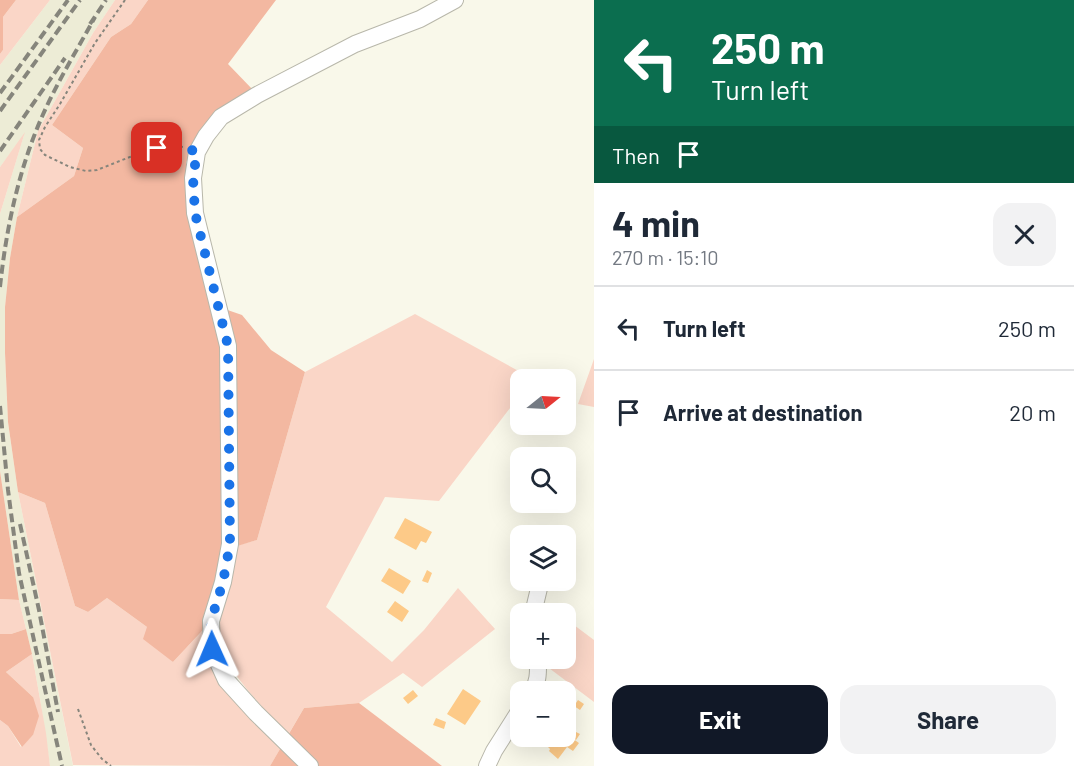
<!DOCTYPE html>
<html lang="en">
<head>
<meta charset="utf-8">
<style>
  body { margin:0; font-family:Barlow,sans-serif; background:#f2f2f3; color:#1f2937; height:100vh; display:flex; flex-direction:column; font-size:22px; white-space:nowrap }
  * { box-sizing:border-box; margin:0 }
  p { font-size:20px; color:#747a83 }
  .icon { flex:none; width:33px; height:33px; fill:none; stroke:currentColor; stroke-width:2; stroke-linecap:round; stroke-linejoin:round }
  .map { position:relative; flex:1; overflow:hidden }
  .drawer { display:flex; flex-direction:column; background:#fff; width:480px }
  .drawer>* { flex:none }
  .guide { background:#0b6e4f; color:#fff; overflow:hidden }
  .needle { width:39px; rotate:72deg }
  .fabs { position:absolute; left:510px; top:369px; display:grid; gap:12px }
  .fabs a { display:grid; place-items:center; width:66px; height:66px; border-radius:12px; background:#fff; box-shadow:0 6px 24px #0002; font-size:30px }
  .pin { position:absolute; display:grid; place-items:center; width:51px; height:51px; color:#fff; margin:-26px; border-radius:12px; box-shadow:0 3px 9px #0006 }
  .me { position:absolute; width:66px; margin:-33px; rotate:359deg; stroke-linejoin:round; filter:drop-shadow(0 0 4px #0008) }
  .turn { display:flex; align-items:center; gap:21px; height:126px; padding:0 18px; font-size:27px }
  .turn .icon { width:78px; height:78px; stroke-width:2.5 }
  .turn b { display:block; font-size:42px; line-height:51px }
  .then { display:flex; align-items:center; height:57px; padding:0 18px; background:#0003; gap:12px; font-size:22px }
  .round { display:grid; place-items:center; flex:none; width:63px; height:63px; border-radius:18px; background:#f2f2f3 }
  .head { display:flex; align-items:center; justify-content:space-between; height:102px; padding:0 18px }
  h1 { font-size:36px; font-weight:700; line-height:45px }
  .cta { display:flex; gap:12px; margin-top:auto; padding:12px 18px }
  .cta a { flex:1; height:69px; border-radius:18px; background:#111827; color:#fff; font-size:24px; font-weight:700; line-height:69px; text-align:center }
  .cta a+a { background:#f2f2f3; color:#1f2937 }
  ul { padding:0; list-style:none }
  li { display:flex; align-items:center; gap:18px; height:84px; padding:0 18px; border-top:2px solid #e0e1e3 }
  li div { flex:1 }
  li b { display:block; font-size:22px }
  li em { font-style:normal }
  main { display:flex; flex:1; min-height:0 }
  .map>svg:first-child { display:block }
  .built { fill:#edecd6 }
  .green { fill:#fad6c7 }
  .forest { fill:#f3b8a1 }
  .building { fill:#fdca88 }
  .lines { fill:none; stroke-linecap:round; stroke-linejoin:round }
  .minor-casing { stroke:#b8b7aa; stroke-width:18 }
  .path { stroke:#86857c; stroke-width:2; stroke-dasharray:3 3; stroke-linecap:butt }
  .minor { stroke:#fff; stroke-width:16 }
  .rail { stroke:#86857c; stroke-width:4; stroke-dasharray:9 4.5; stroke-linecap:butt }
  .route { stroke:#1a73e8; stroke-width:10; stroke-dasharray:0 18 }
</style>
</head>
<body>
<main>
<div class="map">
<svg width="594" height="766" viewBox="0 0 594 766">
  <rect width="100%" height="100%" fill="#f9f8ea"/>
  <!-- built -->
  <path class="built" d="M50,0h65l-22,33 -55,98 -21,86 -7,41 -5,49v46l3,69 10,70 55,274h-23l-10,-67 -8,-45 -13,-54 -19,-129v-257l24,-79 -24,32v-102z"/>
  <!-- green -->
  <path class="green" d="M16,0h34l-50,65v-11l3,-4v-33z
    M115,0h33l-17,24 -20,13 -59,88 31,23 -9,28 -57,41 21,-86 55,-98z
    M25,132l-25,82v-47z
    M415,314l118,65 -13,1v15l-81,106 -54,-4 -59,110 66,55 32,-32 34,-42 37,41 -73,58 -19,-14 -44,30 -55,5 -16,27c-19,-22 -65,-66 -68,-93 -4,-28 9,-67 15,-96l22,-6 48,-168z
    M594,359v48l-16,-3z
    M18,492l27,11 30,103 13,6 19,-14 40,29 26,35 29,-31 9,31 72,82 -13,22 -197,-1z
    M0,599l19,1 7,29 -15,5h-11z
    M566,619l28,21v62l-53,-40v-3l25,-1z
    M32,654l14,79 4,33h-50v-46l8,6 13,21 12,-12v-38l-27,-25z"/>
  <!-- forest -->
  <path class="forest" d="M0,0h16l-13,17v33l-3,4z
    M148,0h128l-48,64 26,27 -42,29 -17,18 -9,25v41l27,101 29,10 29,35 34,22 -48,168 -36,11 -2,23 -17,57 -29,31 -30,-23 4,-12 -40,-29 -19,14 -13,-6 -30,-103 -27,-11 -10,-70 -3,-69v-46l5,-49 7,-41 57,-41 9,-28 -31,-23 59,-88 20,-13z
    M0,471l19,129 -19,-1z
    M26,629l6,25 -26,18 27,25 6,19 -6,19 -11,12 -14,-21 -8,-6v-86h11z
    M359,703l83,63h-172l34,-58z"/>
  <!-- building -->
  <path class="building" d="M566,468l10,4 -10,25z
    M405,518l27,14 -6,11 -5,-2 -5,9 -22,-12z
    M389,568l22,13 -8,13 -22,-13z
    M427,570l5,3 -4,10 -6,-2z
    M395,601l14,10 -7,11 -15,-10z
    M463,689l18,12 -16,24 -18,-11z
    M413,690l5,6 -10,8 -5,-6z
    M578,700l6,4 -4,6 -6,-4z
    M436,718l10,4 -2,7 -11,-4z
    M574,731l6,3 -4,6 -5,-4z
    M566,734l13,9 -6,8 -6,-4 -9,12 -9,-8 1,-2 -2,-2 4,-6 2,2 5,-7h7z"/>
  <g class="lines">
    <defs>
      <path id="minor" d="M536,614l-1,-9 6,-25
        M532,692c7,-11 6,-21 6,-34
        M310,766l-54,-53 -30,-33 -14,-31 -1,-28 12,-39 7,-38 -2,-198 -33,-133 -2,-35 4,-26 9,-16 15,-19 36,-22 98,-51 65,-25 35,-19
        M487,766l7,-15 26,-41"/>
    </defs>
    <!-- minor casing -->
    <use href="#minor" class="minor-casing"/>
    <!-- path -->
    <path class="path" d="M125,0l-30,43 -35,61 -15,23 -6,13 1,9 5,6 25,12 16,4 11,-1 48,-19 25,-6 13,2
      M78,709l13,36 11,14 9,7"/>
    <!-- minor -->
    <use href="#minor" class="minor"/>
    <!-- rail -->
    <path class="rail" d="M90,24l16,-24
      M0,93l68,-93
      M0,111l80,-111
      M0,151l65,-93
      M0,287c6,-57 18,-115 41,-168 15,-35 36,-69 54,-102
      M0,406l8,84 11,83 43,193
      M20,524l19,86 19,102"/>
  </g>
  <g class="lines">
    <!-- route -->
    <path class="route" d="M157,148c15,-4 26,-1 40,4l-4,26 2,35 33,133 2,198 -7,38 -12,39 1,28"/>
  </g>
</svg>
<div class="fabs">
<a><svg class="needle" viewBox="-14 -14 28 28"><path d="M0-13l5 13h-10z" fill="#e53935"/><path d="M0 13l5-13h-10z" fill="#747a83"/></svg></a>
<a><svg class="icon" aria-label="search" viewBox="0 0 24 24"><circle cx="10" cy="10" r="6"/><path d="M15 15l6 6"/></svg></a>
<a><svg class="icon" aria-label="layers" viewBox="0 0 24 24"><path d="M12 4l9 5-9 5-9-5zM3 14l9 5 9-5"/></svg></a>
<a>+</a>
<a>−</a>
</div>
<div class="pin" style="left:157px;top:148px;background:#d93025"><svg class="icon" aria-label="arrive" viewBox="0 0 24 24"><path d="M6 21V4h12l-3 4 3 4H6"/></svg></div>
<svg class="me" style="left:212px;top:649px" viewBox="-20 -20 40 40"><path d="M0-17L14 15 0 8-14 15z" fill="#1a73e8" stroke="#fff" stroke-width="4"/></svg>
</div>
<section class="drawer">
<div class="guide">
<div class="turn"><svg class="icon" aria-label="left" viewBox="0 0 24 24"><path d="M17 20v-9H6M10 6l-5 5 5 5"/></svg><div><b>250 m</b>Turn left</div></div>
<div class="then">Then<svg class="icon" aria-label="arrive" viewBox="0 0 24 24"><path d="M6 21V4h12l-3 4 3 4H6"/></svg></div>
</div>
<div class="head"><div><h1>4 min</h1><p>270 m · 15:10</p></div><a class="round"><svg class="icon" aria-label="close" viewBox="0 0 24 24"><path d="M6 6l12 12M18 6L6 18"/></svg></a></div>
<ul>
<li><svg class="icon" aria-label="left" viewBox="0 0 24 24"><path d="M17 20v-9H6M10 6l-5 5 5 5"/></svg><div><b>Turn left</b></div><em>250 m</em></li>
<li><svg class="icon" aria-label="arrive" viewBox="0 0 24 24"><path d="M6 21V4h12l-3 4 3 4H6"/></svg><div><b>Arrive at destination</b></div><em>20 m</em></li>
</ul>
<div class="cta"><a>Exit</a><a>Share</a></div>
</section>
</main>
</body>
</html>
